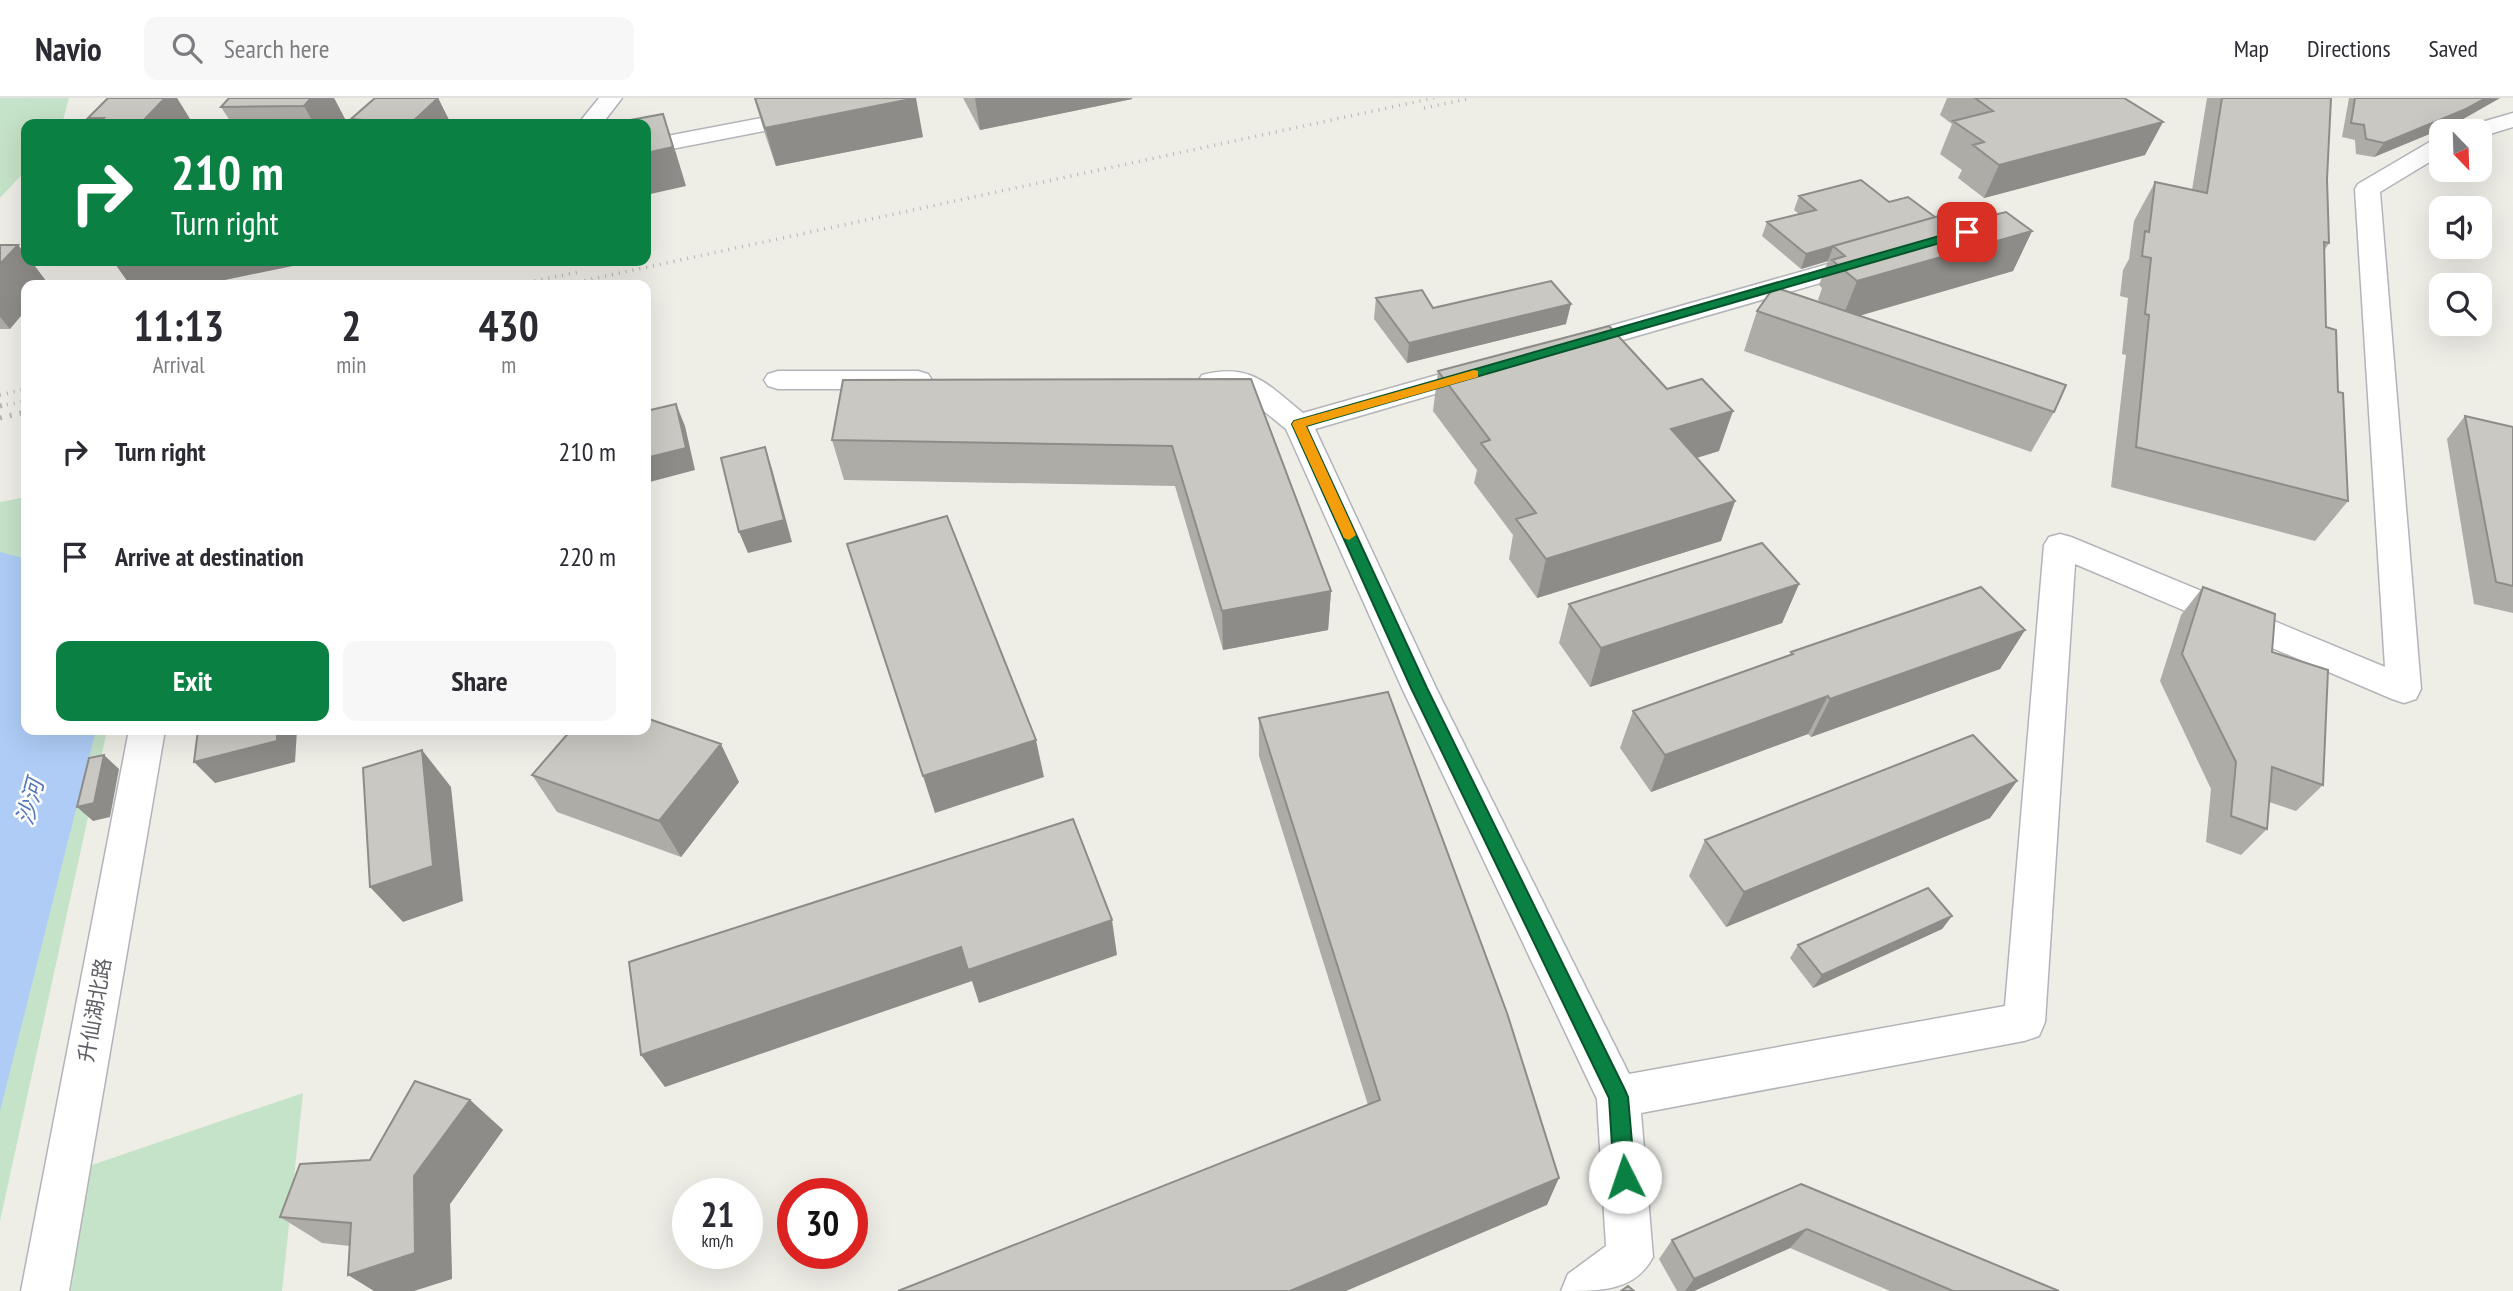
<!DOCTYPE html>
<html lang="en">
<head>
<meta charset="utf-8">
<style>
  body { margin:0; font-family:"PT Sans Narrow","Noto Sans SC",sans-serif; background:#f7f7f7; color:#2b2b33; height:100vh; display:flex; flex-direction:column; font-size:26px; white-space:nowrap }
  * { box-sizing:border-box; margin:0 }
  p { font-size:23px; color:#7c7c81 }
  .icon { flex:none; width:38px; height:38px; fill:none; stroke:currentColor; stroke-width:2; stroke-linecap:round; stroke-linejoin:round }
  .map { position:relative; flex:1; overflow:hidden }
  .details { position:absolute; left:21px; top:182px; width:630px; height:455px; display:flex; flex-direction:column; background:#fff; border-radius:14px; box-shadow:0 7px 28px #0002 }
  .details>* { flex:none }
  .hud { position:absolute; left:21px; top:21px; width:630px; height:147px; border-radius:14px; box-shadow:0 7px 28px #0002; background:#0b8043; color:#fff; overflow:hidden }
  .needle { width:46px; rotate:157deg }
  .buttons { position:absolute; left:2429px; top:21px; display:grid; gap:14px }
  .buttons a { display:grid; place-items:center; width:63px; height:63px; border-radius:14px; background:#fff; box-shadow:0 7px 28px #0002; font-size:35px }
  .speed { position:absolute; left:672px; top:1080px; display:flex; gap:14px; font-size:35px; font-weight:700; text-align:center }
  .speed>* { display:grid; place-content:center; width:91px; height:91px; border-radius:50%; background:#fff; box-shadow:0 7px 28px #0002; line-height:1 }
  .speed small { font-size:18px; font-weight:400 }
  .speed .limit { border:10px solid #d22; background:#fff; color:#111 }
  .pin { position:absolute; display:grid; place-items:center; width:60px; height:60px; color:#fff; margin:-30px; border-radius:14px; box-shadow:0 4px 10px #0006 }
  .me { position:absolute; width:77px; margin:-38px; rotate:356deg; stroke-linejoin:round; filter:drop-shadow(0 0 5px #0008) }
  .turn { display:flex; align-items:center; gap:24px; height:147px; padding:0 35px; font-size:32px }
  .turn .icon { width:91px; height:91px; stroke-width:2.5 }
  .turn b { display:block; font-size:49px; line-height:60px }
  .eta { display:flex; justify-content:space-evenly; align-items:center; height:119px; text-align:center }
  .eta b { font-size:42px; font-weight:700; line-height:49px }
  .button { display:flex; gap:14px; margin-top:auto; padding:14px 35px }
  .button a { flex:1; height:80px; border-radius:14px; background:#0b8043; color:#fff; font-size:28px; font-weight:700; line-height:80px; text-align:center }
  .button a+a { background:#f7f7f7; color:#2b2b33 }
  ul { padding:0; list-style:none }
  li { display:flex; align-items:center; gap:21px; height:105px; padding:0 35px }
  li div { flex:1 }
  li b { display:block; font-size:26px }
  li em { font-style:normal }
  header { display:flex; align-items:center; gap:42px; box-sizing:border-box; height:98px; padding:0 35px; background:#fff; border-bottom:2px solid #e1e1e2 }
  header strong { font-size:33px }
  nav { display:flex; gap:38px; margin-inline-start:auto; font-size:24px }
  .search { width:490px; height:63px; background:#f7f7f7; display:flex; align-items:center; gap:18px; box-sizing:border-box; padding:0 24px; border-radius:14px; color:#7c7c81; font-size:26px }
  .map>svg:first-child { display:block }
  .green { fill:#c5e3c9 }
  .water { fill:#aeccf6 }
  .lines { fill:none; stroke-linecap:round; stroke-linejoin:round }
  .minor-casing { stroke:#b3b4b9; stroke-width:3 }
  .minor { fill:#fff; fill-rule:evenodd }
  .rail-far1 { stroke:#b5b6b6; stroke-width:3.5; stroke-dasharray:1 6; stroke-linecap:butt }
  .rail { stroke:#b5b6b6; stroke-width:5; stroke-dasharray:2 8; stroke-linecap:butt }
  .wall { fill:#aeaca7 }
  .shaded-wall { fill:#8d8c88 }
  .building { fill:#cac8c2; stroke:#8d8c88; stroke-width:2 }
  .route { fill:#0b8043; stroke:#07532c; stroke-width:2 }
  .slow { fill:#f59e0b }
  .labels { text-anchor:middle; stroke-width:5; stroke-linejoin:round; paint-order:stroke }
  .street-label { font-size:21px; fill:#5d5f64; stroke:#fff }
  .water-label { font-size:23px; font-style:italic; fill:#5376b7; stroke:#fff }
</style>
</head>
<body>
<header>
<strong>Navio</strong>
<div class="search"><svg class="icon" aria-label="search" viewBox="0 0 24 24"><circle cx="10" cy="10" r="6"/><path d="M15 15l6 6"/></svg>Search here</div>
<nav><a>Map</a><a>Directions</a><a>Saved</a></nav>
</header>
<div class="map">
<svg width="2513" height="1193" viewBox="0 0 2513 1193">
  <rect width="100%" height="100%" fill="#eeede6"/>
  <!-- green -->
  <path class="green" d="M0,0h69l-7,26h-36v46l-26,28z
    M26,399v233h81l-107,491v-719z
    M303,995l-21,198h-211l18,-125z"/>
  <!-- water -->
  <path class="water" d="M0,454l26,7v171h70l-96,381z"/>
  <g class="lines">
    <defs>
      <path id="minor" d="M599,0h23l-20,26h-24z
        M808,11l8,2 4,5 -4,5 -170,33v-14z
        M2513,15v14l-33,10v-6h-16l4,-5z
        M2441,40v17l-61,37 41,497 -5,10 -12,4 -12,-4 -317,-135 -30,458 -6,14 -15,5 -383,72 12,144c-18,34 -51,34 -92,34l7,-17 38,-28 -9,-147 -195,-411 -116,-259 -48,-39 -36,-3 -4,-6 4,-6c49,-13 66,10 101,38l180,-51 10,3 4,6 -4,6 -178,52 121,259 193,386 376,-68 39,-461 5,-8 11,-3 11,3 314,130 -30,-478 3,-5 75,-44z
        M1870,154l9,2 4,6 -4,6 -308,89 -10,-3 -4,-6 4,-6z
        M778,273h140l10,3 4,6 -4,6 -10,3h-140l-10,-3 -4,-6 4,-6z
        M129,632h36l-96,561h-48z"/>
    </defs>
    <!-- minor casing -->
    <use href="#minor" class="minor-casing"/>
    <!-- minor -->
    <use href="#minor" class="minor"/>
    <!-- rail-far1 -->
    <path class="rail-far1" d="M1424,10l48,-10
      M514,187l65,-13
      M564,187l870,-187
      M0,297l26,-6
      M0,308l26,-5"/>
    <!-- rail -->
    <path class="rail" d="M0,308l8,-2
      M0,320l26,-6"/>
  </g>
  <!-- wall -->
  <path class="wall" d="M108,0h69l16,26h-101l-4,-6z
    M229,0h105l11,21 -4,5h-109l-11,-17z
    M438,0l13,26h-97l-3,-5z
    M754,0l169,39 -147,29 -11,-32z
    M963,0h169v1l-152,31z
    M1947,0h177l21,57 -161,43 -26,-20 4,-8 -22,-16 12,-30 -12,-9z
    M2207,0h124l-4,81 2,64 -5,8 2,76 12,65 10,109 -33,40 -204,-54 15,-132 -4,-1 6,-56 -8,-2 3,-26 6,-11 5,-38 21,-39 37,8z
    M2349,0h151l-44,25 -82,34 -18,-3 -1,-14 -13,-3z
    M1799,98l90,6 46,15 46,1 51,13 -19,40 -154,45 195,96 -23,40 -287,-101 13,-40 65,-8 -4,-3 4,-12 -3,-3 9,-24 -27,8 -39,-33 5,-14 32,-8 -5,-4z
    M0,147h18l8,10v6h5l18,24h-23l-16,44h-10z
    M1376,200l57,10 133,16 -159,39 -33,-44z
    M1438,273l281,80 -22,7 38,43 -14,40 -184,57 -28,-39 4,-24 -39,-52 3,-13 -44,-59z
    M1251,281l80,212 -3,39 -105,20 -48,-164 -331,-6 -12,-40z
    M2465,318l48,11v186l-39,-9 -27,-165z
    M1799,486l-17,39 -192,64 -31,-44 10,-39z
    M2203,489l69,65 51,133 -27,26 -27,-9 -2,27 -26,26 -35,-13 5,-53 -51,-108 21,-66z
    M2025,532l-25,39 -189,68 -3,-3 -157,58 -31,-44 13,-37 156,-55 2,-4z
    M1259,620l288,487 -179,-100 -109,-349z
    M532,677l207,7 -58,75 -124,-45z
    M2017,683l-27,37 -264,109 -37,-51 16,-36z
    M1952,818l-10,13 -129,59 -23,-30 8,-13z
    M470,1002l33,30 -53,74 2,75 -102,-33 -28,-3 -42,-26 90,-57z
    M1801,1086l258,107h-169l-100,-43 -96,43h-17l-18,-32 13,-19z"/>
  <!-- shaded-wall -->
  <path class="shaded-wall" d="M165,0h12l16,26h-53z
    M311,0h23l11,21 -4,5h-27l-10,-18z
    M438,0l13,26h-41z
    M916,0l7,39 -147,29 -11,-38z
    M975,0h157v1l-152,31z
    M2486,0h14l-44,25 -82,34 10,-14z
    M663,16l13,39 10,33 -40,9v-42z
    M2163,24l-18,33 -161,43 15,-33z
    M2032,133l-19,40 -172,50 16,-40z
    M18,147l8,10v6h5l18,24h-23v25l-16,19 -10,-12v-53z
    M1833,149l-5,14 -27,8 5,-15z
    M113,163h204l-116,24h-71z
    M1571,206l-5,20 -159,39 2,-20z
    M676,306l9,22 10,44 -49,13v-25z
    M1733,313l-14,40 -60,18 12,-40z
    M765,349l7,22 20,73 -44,11 -9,-21z
    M1735,403l-14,40 -184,57 9,-39z
    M1799,486l-17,39 -192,64 11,-39z
    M1331,493l-3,39 -105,20 -1,-39z
    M2025,532l-25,39 -189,68 19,-38z
    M1828,598l-20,38 -157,58 14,-37z
    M277,632h20l-2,32 -80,21 -21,-21z
    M1036,642l8,37 -109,36 -12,-37z
    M721,646l18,38 -58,75 -22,-36z
    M422,652l29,37 12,114 -60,21 -33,-35z
    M104,657l15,14 -9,48 -17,4 -16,-14z
    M2017,683l-27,37 -264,109 18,-35z
    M1952,818l-10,13 -129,59 9,-13z
    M1112,822l5,35 -138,48 -7,-22 -307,106 -24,-32 320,-108z
    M470,1002l33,30 -53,74 2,75 -38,12h-40l-26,-16 66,-99z
    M1559,1080l-12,27 -201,86h-56z
    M1807,1131l-17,19 -96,43h-9l9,-12z"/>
  <!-- building -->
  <path class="building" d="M108,0h57l-25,26h-42l6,-6h-16z
    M229,0h82l-7,8 -83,1z
    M375,0h63l-28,26 -59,-5z
    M755,0h161l-151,30z
    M1975,0h149l39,24 -164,43 -26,-20 11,-3 -31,-21 40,-10z
    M2222,0h109l-4,81 2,64 -5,-1 2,85 10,3 2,62 5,1 5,108 -212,-54 13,-132 -4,-1 6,-56 -9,-2 3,-25 4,1 6,-50 52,11z
    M2355,0h131l-20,11 -82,34 -18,-4 -2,-14 -13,-2z
    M663,16l10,33 -27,6v-29h-37z
    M1861,82l28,22 19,-5 27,20 -129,37 -39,-32 49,-12 -17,-14z
    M1967,110l14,10 25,-6 26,19 -175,50 -25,-21 13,-4 -12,-10z
    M0,147h18l-18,19z
    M1551,183l20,23 -162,39 -33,-45 46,-8 11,18z
    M1774,189l292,98 -12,27 -297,-101z
    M1609,228l58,63 35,-10 31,32 -62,18 64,72 -189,58 -30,-40 20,-6 -55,-70 9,-3 -52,-69z
    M1251,281l80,212 -109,20 -50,-165 -340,-6 11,-60z
    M676,306l10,44 -40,10v-47z
    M2465,318l48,11v159l-17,-4z
    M765,349l19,73 -45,12 -18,-74z
    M947,418l89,224 -113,36 -76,-232z
    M1762,445l37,41 -198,64 -32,-44z
    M1981,489l44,43 -195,69 -2,-3 -163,59 -32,-44 160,-57 -2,-2z
    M2203,489l72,27 -3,38 56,18 -5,115 -51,-18 -5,62 -36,-13 5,-54 -54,-108z
    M1388,594l119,321 52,165 -269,113h-392l482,-191 -121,-382z
    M646,620l75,26 -62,77 -127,-46 39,-45h75z
    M198,632h79v11l-83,21z
    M1973,637l44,46 -273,111 -39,-52z
    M422,652l11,116 -63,21 -7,-119z
    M104,657l-10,48 -17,4 12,-49z
    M1073,721l39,101 -144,50 -7,-23 -320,108 -12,-93z
    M1928,790l24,28 -130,59 -24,-30z
    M415,983l55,19 -56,76 1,77 -67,22 3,-52 -71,-6 20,-53 70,-4z
    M1801,1086l258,107h-106l-146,-62 -113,50 -22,-39z
    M1628,1188l6,5h-13z"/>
  <!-- route -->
  <path class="route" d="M1967,130l4,1v5l-665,192 121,262 198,402 3,7 7,80 -3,7 -7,3 -8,-3 -3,-7 -5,-79 -198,-410 -119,-264 2,-3z"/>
  <!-- slow -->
  <path class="slow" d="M1474,272l4,1v6l-172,49 50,109 -7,5 -5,-2 -52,-114 2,-3z"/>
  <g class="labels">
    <!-- street labels -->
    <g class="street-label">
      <text transform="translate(95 912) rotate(-80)" y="7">升仙湖北路</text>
    </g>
    <!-- water labels -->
    <g class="water-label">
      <text transform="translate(30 704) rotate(-75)" y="8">沙河</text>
    </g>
  </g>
</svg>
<div class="buttons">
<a><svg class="needle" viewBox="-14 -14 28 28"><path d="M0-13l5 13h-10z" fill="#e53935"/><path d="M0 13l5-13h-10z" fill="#7c7c81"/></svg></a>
<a><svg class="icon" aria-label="sound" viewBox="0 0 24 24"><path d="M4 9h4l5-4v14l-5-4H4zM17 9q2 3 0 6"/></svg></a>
<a><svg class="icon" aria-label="search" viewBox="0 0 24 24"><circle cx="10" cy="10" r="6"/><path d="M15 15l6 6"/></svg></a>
</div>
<div class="speed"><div>21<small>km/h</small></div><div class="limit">30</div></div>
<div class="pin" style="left:1967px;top:134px;background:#d93025"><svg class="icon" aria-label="arrive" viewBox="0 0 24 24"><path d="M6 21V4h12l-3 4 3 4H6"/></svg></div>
<svg class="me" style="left:1625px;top:1079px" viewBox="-20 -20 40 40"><circle r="19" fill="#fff"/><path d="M0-13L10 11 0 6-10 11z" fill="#0b8043"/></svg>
<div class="hud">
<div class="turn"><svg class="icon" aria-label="right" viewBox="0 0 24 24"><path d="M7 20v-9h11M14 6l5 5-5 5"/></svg><div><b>210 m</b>Turn right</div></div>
</div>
<section class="details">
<div class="eta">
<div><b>11:13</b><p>Arrival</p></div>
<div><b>2</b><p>min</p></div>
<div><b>430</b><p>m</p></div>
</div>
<ul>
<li><svg class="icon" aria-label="right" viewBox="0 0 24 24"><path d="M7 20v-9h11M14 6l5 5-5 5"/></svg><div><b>Turn right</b></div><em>210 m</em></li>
<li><svg class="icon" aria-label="arrive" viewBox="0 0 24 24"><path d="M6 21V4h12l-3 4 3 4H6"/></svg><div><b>Arrive at destination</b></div><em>220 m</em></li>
</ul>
<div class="button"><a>Exit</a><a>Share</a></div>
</section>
</div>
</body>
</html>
